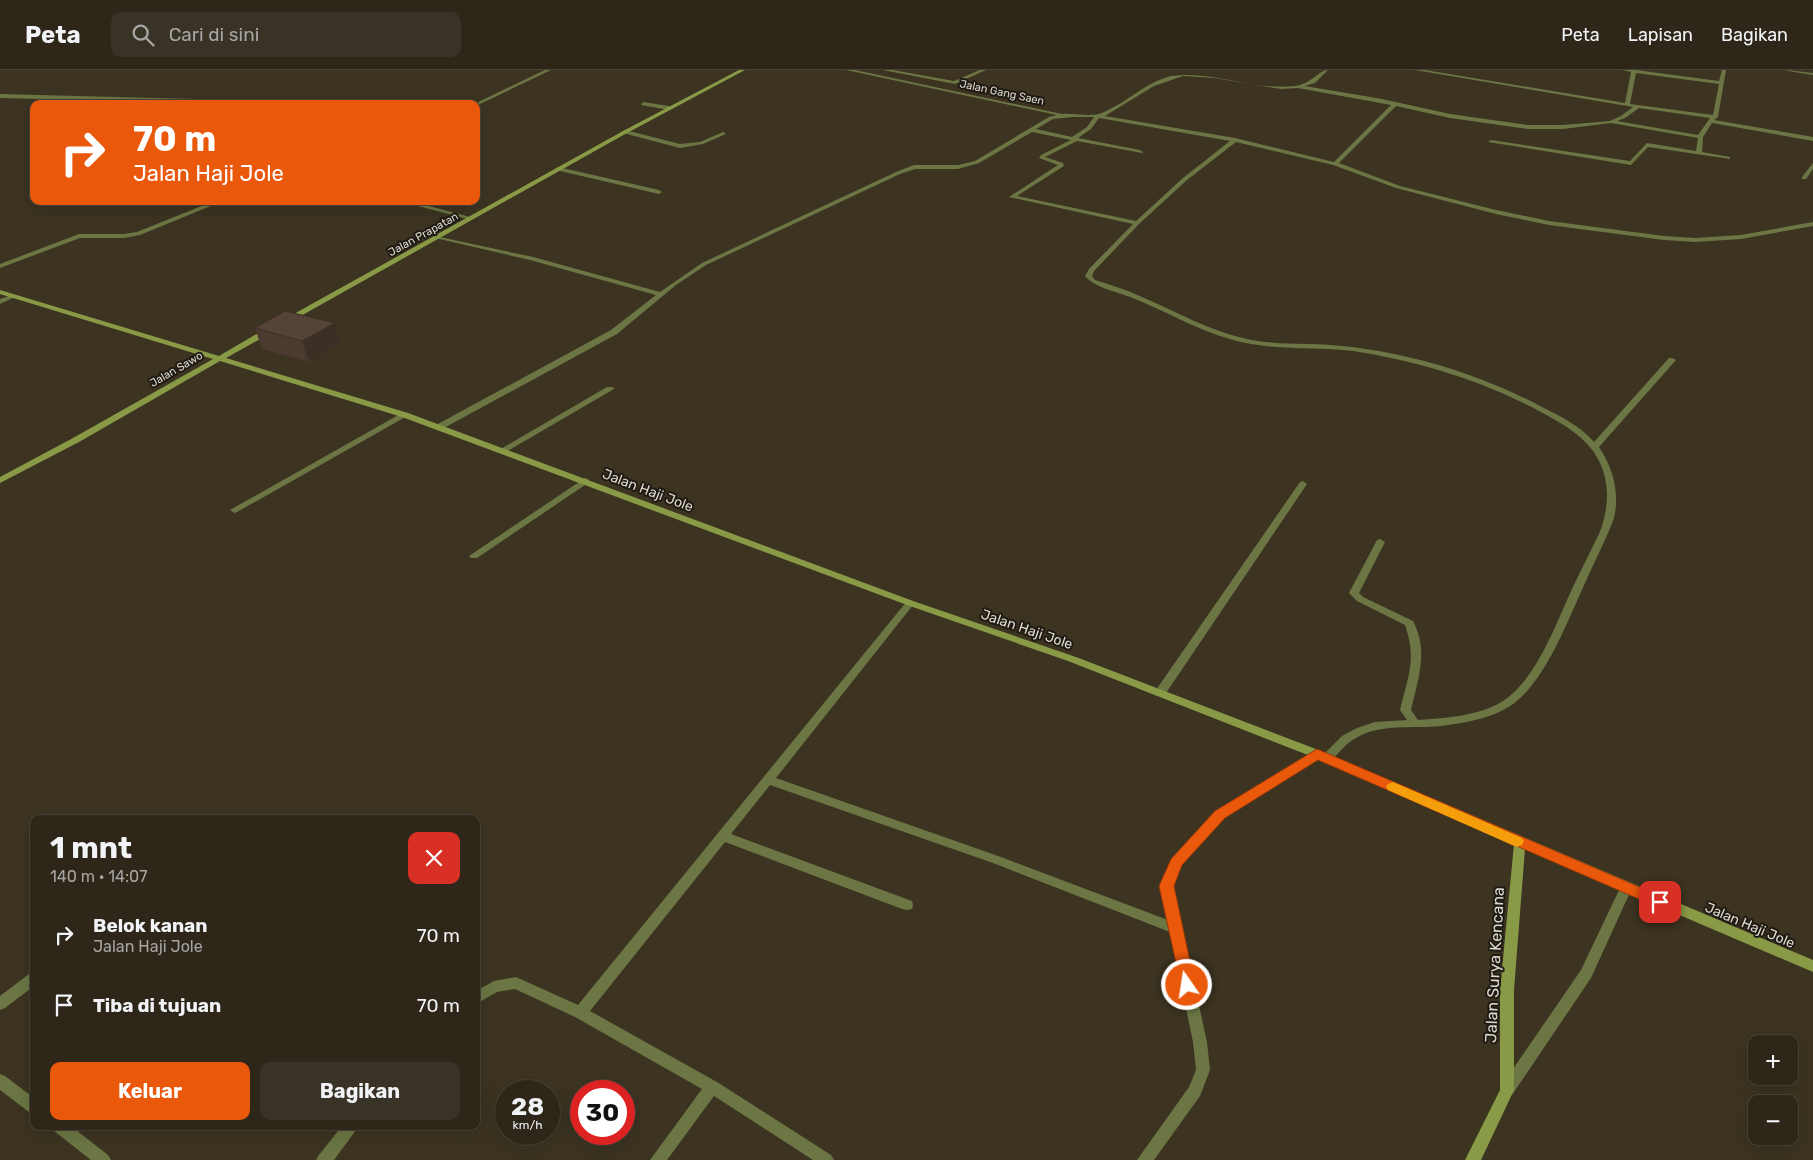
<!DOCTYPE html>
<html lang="id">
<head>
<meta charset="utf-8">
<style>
  body { margin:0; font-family:Rubik,sans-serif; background:#393226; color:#f1f3f6; height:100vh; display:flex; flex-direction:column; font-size:19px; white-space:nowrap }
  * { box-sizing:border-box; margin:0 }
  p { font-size:16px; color:#a7a5a2 }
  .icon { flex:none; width:28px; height:28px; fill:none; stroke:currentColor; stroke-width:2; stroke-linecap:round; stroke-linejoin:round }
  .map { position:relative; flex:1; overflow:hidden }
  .sheet { position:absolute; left:30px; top:745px; width:450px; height:315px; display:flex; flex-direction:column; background:#2d2619; border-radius:10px; box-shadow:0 5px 20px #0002,0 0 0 1px #484338 }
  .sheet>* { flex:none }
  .hud { position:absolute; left:30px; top:30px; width:450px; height:105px; border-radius:10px; box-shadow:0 5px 20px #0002,0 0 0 1px #484338; background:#ea580c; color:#fff; overflow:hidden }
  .tools { position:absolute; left:1748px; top:965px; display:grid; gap:10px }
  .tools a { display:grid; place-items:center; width:50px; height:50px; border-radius:10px; background:#2d2619; box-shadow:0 5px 20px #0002,0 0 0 1px #484338; font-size:25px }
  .speed { position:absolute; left:495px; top:1010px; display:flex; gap:10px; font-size:25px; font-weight:700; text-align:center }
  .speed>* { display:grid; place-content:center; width:65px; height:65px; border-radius:50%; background:#2d2619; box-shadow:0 5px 20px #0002,0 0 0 1px #484338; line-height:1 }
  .speed small { font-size:12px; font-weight:400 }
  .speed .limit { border:8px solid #d22; background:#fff; color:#111 }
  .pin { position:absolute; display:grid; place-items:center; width:42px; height:42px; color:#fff; margin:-21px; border-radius:10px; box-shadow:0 2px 8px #0006 }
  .me { position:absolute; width:55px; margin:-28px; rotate:347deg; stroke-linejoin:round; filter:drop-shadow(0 0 4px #0008) }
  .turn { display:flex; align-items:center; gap:18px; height:105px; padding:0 20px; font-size:22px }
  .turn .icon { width:65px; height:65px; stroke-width:2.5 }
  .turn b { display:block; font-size:35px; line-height:42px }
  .round { display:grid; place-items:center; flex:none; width:52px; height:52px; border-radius:10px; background:#393226 }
  .overview { display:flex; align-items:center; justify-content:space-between; height:85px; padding:0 20px }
  h1 { font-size:30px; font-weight:700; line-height:38px }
  .action { display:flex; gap:10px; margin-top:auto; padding:10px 20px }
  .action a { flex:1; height:58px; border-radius:10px; background:#ea580c; color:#fff; font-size:20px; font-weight:700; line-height:58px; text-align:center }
  .action a+a { background:#393226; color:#f1f3f6 }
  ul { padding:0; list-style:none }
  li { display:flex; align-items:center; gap:15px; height:70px; padding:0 20px }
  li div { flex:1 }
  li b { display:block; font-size:19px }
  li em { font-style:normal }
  header { display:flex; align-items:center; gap:30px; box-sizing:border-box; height:70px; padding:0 25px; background:#2d2619; border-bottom:1px solid #484338 }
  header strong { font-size:24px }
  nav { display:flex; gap:28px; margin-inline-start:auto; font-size:18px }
  .search { width:350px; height:45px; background:#393226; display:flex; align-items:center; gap:12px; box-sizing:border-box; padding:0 18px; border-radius:10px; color:#a7a5a2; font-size:19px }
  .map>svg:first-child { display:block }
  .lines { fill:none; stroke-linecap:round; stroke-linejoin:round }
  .lane { fill:#6b7644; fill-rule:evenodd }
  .street { fill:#6b7644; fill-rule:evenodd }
  .secondary { fill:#899a47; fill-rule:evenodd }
  .wall { fill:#4a3a2f }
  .shaded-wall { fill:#3c2f26 }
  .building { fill:#564337; stroke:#3c2f26 }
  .route { fill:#ea580c; stroke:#983908 }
  .slow { fill:#f59e0b }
  .labels { text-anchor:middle; stroke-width:4; stroke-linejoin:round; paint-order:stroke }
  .far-street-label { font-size:11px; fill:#ded9ce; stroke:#1f1b13 }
  .street-label { font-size:14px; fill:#ded9ce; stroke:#1f1b13 }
  .near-street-label { font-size:16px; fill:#ded9ce; stroke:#1f1b13 }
</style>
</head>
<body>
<header>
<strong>Peta</strong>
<div class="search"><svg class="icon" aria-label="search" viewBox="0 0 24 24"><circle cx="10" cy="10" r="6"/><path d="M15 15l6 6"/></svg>Cari di sini</div>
<nav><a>Peta</a><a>Lapisan</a><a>Bagikan</a></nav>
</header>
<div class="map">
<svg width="1813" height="1090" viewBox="0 0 1813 1090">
  <rect width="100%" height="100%" fill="#3c3321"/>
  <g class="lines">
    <!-- lane -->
    <path class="lane" d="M0,24l319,8 2,2h-162l1,-2 -160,-4z
      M643,32l26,4 3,2 -3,2 -28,-5z
      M625,60l55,14 20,-2 23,-10 3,2 -23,10 -23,4 -57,-15 -1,-1z
      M558,97l101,23 3,2 -3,2 -103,-24 -1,-1z
      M585,408l3,1 1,2 -1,2 -111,75h-6l-2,-2z"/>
    <!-- street -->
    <path class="street" d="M545,0h6l-73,35 -4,-1z
      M846,0h9l207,44c13,-1 30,4 42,-2 24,-10 40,-29 67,-36 42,-6 82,15 124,10 16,-2 24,-16 33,-16l-13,13 -10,3 77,13 68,15 77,11h36l47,-4 11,-5 12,-9 -218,-37h10l200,33 6,-31 -8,-2h13l83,11 3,-11h4l-8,47 -4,3 99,17v4l-101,-18 -9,14 -1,15 28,5v2l-82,-12 -17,18 -143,-23 3,-2 139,21 17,-18 49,8 2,-13 -87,-15 -48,6h-36l-77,-11 -54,-12 -57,57 61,23 96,24 53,11 115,15 31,2 46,-3 72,-13v4l-72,13 -46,3 -31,-2 -115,-15 -53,-11 -100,-26 -63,-23 -97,-23 -49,38 -48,44 -45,47 -2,5 3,4c16,5 32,10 47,17 35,15 68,34 105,42 31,7 64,3 95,7 70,7 140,29 202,62 18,9 36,18 50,34l75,-84h3l4,2 -77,87c14,21 21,46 15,71 -8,22 -19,42 -28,63 -17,36 -41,103 -76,125 -20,13 -46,17 -69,20 -27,3 -61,-3 -85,12 -10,5 -17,15 -25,23h-8l-2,-3 2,-3 19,-19 15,-8 18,-6 32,-2 -7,-10c8,-34 17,-50 5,-85l-48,-24 -8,-8 28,-53 3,-1 5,3 -26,51 4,4 50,24c16,30 5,58 -2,89l7,10c28,-2 61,-4 85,-19 33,-21 53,-77 69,-112 9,-19 18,-37 27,-55 11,-27 12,-58 -6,-83 -14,-19 -34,-29 -54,-40 -58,-31 -121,-50 -186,-60 -34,-4 -68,-1 -102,-7 -41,-7 -77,-29 -116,-45 -15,-7 -39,-10 -50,-23l4,-7 44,-45 -124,-27 49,-32 -19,-7 2,-3 30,-15 -39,-8 -53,31 -21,6h-43l-15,5 -194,91 -30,20 -59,49 -175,95h-6v-4l175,-95 45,-35 -126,-35 -95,-22v-2l98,21 127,35 42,-29 194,-91 18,-7h44l17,-4 74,-44 8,-2zM1636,3l83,11 -6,31 -83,-11zM1183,6l31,2 67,11 17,-1 93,17 -57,57 -99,-24 -130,-22 49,-30zM1639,38l71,10 -12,17 -81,-14 8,-3zM1072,47h22l-7,10 -15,10 -36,-8 17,-10zM1099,48l131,23 -47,37 -47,43 -119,-25 47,-30 -1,-3 -18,-6 32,-16 65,12 1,-1 -3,-2 -62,-12 13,-9z
      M883,0h10l61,11 26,-11h6l-31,14z
      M1786,0l27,3v2l-25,-4z
      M1813,93v6l-7,10h-4v-2z
      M214,131h9l-83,34 -16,3h-44l-80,30v-4l79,-30h45l13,-2z
      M399,131h11l64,17 -3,2z
      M12,225l5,1 -17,8v-5z
      M607,317h6l1,2 -108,63 -3,1 -4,-3z
      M402,343h6l1,2 -172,97 -3,1 -4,-3z
      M1303,411l4,3 -143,212h-8l-1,-3 1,-3 144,-208z
      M910,530l3,1 2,2 -2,2 -137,173 225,79 167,63 -7,-34 11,-26 44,-49 97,-60h8l2,3 -2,3 -97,60 -43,48 -8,21 34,156 3,28 -10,26 -46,64h-17l52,-73 7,-17 -3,-28 -23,-110 -177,-69 -223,-78 -39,49 181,67 1,4 -1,4 -5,1 -5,-1 -177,-67 -135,169 127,71 114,73 3,5h-21l-99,-64 -47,64h-17l52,-71 -127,-72 -60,-28 -18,3 -21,12v-13l18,-10 22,-4 62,28 329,-404z
      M1626,813l4,1 2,4 -41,90 -79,117 -5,2 -5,-2 -2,-5 2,-5 79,-115 39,-82 2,-4z
      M34,902v14l-29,22 -5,2v-14l29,-22z
      M0,1004l5,2 29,22v16l-5,-2 -29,-22z
      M52,1056h19l37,29 3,5h-20l-37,-29z
      M342,1056h17l-25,34h-18l3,-5z"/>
    <!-- secondary -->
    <path class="secondary" d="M739,0h6l-118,63 -337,189 -7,-2 340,-189z
      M0,220l219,66 46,-27h6v4l-45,25 182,55 505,188 163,56 245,94 492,209v12l-288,-123 -11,141v100l-33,70h-16l35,-70v-100l14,-146 -201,-87 -245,-96 -161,-56 -505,-188 -182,-56 -141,81 -79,41v-6l73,-39 140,-79 -213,-65z"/>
  </g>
  <!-- wall -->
  <path class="wall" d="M255,258l86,16 -32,18 -47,-13z"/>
  <!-- shaded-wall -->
  <path class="shaded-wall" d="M335,253l6,21 -32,18 -7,-21z"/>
  <!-- building -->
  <path class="building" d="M285,241l50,12 -33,18 -47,-13z"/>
  <!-- route -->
  <path class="route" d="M1317,679l348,149 2,4 -2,4 -5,2 -5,-2 -337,-146 -93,58 -43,47 -8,21 21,99 -2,5 -6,2 -5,-2 -23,-104 12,-27 44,-48z"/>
  <!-- slow -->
  <path class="slow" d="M1393,712l129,56 2,3 -2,4 -5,2 -5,-2 -124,-55 -2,-3 2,-3z"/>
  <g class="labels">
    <!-- far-street labels -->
    <g class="far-street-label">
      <text transform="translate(1002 22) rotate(12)" y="4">Jalan Gang Saen</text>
      <text transform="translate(423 164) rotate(-29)" y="4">Jalan Prapatan</text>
      <text transform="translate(176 299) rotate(-30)" y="4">Jalan Sawo</text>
    </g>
    <!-- street labels -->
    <g class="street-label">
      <text transform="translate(648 420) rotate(21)" y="5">Jalan Haji Jole</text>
      <text transform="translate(1027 559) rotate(19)" y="5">Jalan Haji Jole</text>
      <text transform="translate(1750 855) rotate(23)" y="5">Jalan Haji Jole</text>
    </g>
    <!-- near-street labels -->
    <g class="near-street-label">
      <text transform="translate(1494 895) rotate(-87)" y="6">Jalan Surya Kencana</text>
    </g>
  </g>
</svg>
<div class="tools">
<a>+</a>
<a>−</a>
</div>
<div class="speed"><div>28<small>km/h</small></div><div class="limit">30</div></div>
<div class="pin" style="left:1660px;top:832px;background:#d93025"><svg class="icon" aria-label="arrive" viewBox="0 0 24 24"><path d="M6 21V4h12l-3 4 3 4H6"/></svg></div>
<svg class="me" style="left:1187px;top:915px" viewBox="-20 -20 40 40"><circle r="17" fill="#ea580c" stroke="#fff" stroke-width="3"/><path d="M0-11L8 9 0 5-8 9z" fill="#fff"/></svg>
<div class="hud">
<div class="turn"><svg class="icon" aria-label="right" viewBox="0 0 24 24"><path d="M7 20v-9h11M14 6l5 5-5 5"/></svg><div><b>70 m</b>Jalan Haji Jole</div></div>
</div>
<section class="sheet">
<div class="overview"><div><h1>1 mnt</h1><p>140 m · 14:07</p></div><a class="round" style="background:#d93025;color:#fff"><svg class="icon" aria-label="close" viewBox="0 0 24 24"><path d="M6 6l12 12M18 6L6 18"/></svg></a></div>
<ul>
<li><svg class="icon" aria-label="right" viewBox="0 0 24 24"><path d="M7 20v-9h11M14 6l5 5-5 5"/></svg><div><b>Belok kanan</b><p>Jalan Haji Jole</p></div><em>70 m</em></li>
<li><svg class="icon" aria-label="arrive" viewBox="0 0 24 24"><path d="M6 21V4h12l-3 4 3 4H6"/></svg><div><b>Tiba di tujuan</b></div><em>70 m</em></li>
</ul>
<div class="action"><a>Keluar</a><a>Bagikan</a></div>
</section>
</div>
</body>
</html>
